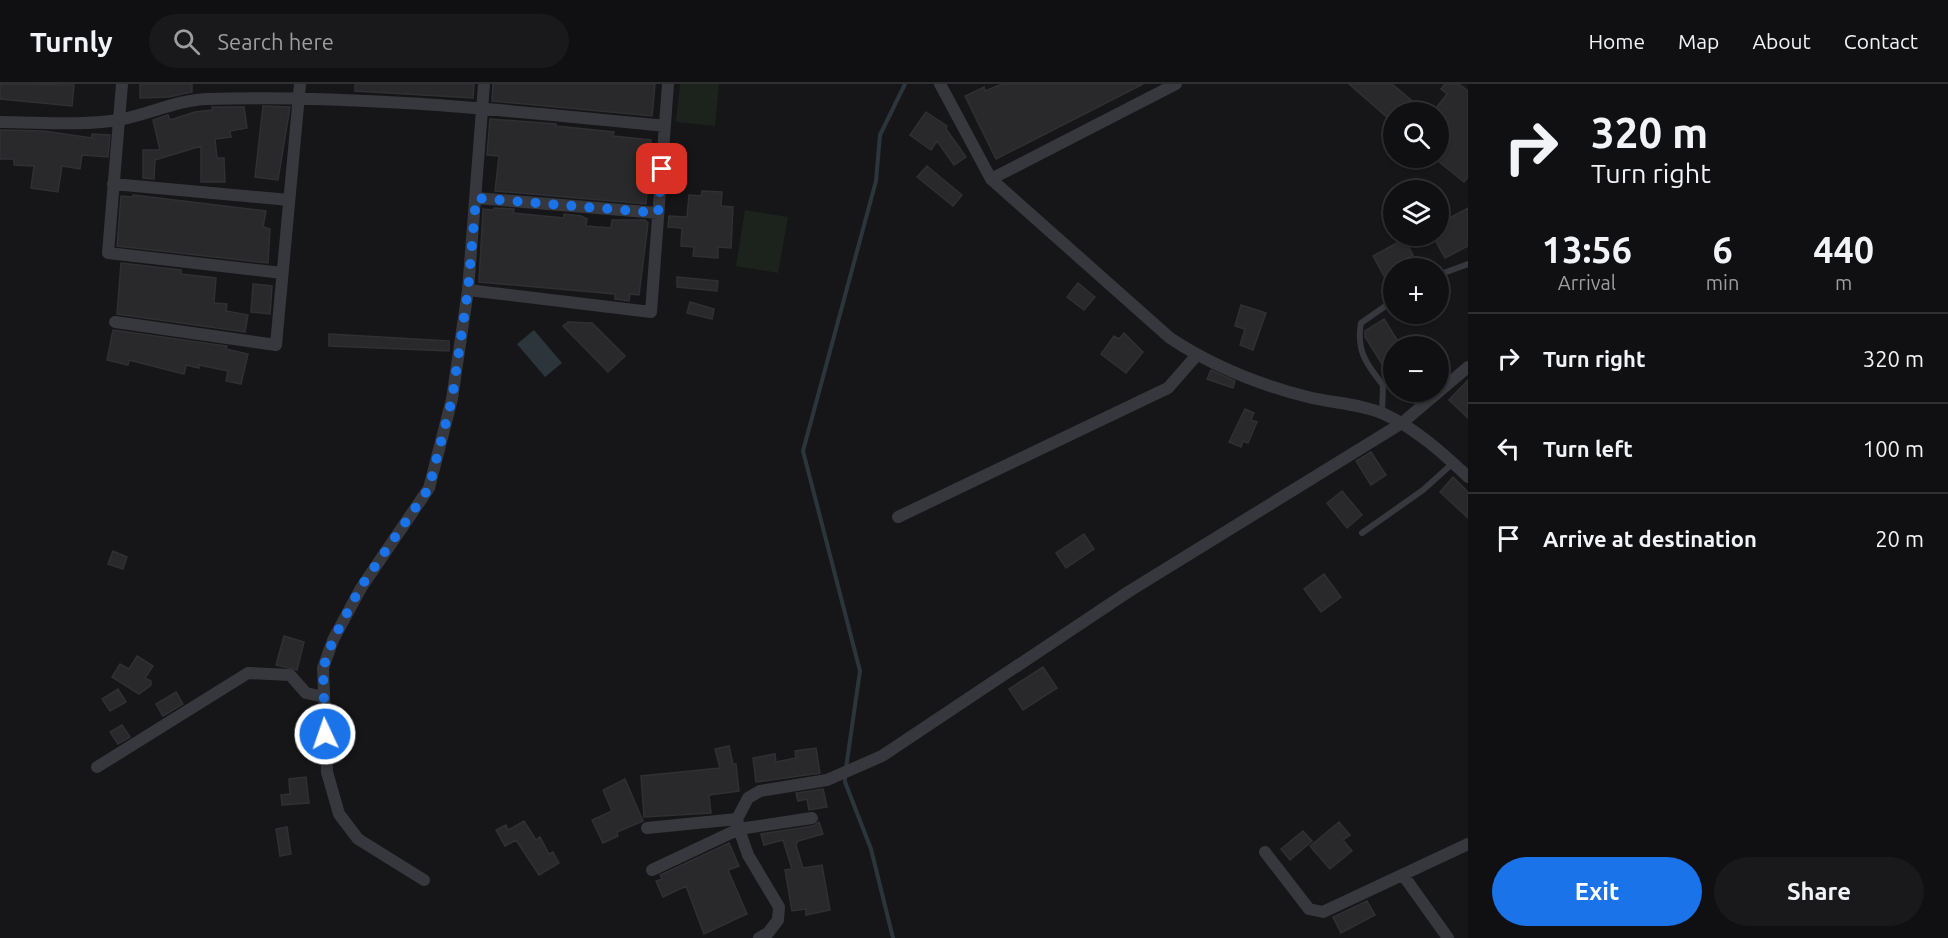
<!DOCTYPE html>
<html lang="en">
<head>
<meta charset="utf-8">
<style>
  body { margin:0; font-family:Ubuntu,sans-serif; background:#19191b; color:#f1f3f6; height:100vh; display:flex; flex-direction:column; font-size:22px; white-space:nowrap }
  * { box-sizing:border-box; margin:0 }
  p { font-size:20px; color:#9c9d9f }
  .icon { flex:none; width:33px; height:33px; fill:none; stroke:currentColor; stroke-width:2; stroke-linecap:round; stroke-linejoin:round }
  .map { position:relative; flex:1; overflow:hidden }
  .details { display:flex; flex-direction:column; background:#101012; width:480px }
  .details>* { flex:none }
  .top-card { background:#101012; color:#f1f3f6; overflow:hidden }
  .buttons { position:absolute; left:1383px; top:18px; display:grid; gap:12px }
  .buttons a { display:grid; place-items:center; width:66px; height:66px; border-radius:50%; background:#101012; box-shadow:0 2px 4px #0004,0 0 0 2px #303032; font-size:30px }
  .pin { position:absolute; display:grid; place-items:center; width:51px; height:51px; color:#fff; margin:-26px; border-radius:12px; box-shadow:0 3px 9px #0006 }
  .me { position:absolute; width:66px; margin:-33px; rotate:357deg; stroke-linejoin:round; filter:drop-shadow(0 0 4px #0008) }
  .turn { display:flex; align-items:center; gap:21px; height:126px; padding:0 24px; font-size:27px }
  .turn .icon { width:78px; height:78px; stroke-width:2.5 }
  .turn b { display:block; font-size:42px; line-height:51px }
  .eta { display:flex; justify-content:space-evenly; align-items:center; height:102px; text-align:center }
  .eta b { font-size:36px; font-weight:600; line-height:42px }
  .action { display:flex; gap:12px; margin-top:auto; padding:12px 24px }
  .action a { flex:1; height:69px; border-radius:36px; background:#1a73e8; color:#fff; font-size:24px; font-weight:600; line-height:69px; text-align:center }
  .action a+a { background:#19191b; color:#f1f3f6 }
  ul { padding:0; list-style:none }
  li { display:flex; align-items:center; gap:18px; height:90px; padding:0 24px; border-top:2px solid #303032 }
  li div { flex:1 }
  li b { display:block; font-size:22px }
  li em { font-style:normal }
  header { display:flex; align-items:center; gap:36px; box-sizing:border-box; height:84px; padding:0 30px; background:#101012; border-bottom:2px solid #303032 }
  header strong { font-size:28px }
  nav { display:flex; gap:33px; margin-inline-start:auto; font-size:21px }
  .search { width:420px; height:54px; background:#19191b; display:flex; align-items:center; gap:15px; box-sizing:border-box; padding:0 21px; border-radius:33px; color:#9c9d9f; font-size:22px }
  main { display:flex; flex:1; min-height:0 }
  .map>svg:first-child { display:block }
  .green { fill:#1c231d }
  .water { fill:#2c353c }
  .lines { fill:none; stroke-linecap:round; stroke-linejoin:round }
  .stream { stroke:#2c353c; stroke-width:4 }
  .building { fill:#29292c; stroke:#303034; stroke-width:1.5 }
  .lane { stroke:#37383d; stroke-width:6 }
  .street { stroke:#37383d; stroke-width:12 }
  .route { stroke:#1a73e8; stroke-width:10; stroke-dasharray:0 18 }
</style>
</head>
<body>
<header>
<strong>Turnly</strong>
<div class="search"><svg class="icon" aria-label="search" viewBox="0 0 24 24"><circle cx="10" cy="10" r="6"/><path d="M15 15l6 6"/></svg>Search here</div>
<nav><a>Home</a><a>Map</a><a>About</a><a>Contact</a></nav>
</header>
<main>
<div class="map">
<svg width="1468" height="854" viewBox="0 0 1468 854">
  <rect width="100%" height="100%" fill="#161618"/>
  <!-- green -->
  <path class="green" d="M680,0h39l-4,42 -39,-4z
    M745,126l43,7 -10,56 -42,-7z"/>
  <!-- water -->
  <path class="water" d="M534,246l28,33 -17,14 -28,-33z"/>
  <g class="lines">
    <!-- stream -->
    <path class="stream" d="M846,684l14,-97 -57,-220 73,-270 4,-46 25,-51
      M845,691v7l26,67 22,89"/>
  </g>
  <!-- building -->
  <path class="building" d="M0,0l74,1 -2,21 -72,-7z
    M140,0h52v8l-23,5 -29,1z
    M355,0h119l-1,14 -118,-7z
    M493,0h162l-3,32 -160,-15z
    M1002,0h141l-147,75 -31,-63 19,-9 1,4z
    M1349,0h43l24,20 -8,8h-14v11z
    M1445,0h14l9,7v86l-4,5 -26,-21v-49h-5l14,-18 -6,-5z
    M263,22l27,1 -12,73 -23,-3z
    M212,23h32l3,21 -17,3 1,6 -16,2 2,19h7l1,24h-24v-36l-46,14 -1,19 -11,-1v-28h17l-7,-30 15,-5 2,5 25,-8 18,-2z
    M926,28l21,14 -1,3 20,28 -12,8 -17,-24 -6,9 -21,-15z
    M490,35l66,5v2l58,6 -1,4 38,4 -5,64 -151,-13 4,-35 -12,-1z
    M0,46l44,1 48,7v-4l18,1 -2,22 -26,-2 -2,14 -18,-3 -4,26 -27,-4 3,-22 -20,-1v-6h-14z
    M927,82l35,29 -9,11 -36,-29z
    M702,107l20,1 -1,14 12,1 -2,41 -13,-1v11l-25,-2 1,-9 -13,-1 1,-18 -14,-1 1,-11 18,1 2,-22 12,1z
    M133,111l133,16 -3,16 7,2 -2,34 -151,-17 4,-50 12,1z
    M494,124l20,1 -1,4 51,5v-4l17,2 6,3 -1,7 25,2 1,-8h33l3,3 -9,72 -9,-1 -1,7 -14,-2v-5l-136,-12 4,-73 10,1z
    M1468,124v38l-23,12 -12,-22h5v-12z
    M1404,155l9,16 -10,5 4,8h-13v26l-21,-38z
    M121,179l60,7v4l35,4 -2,25 13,1 -1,7 22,4 -3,17 -128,-18z
    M677,193l41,4 -1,10 -40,-4z
    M1078,199l17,14 -11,13 -17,-13z
    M253,200l19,2 -2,28 -19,-2z
    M690,218l24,7 -2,10 -25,-6z
    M1241,221l25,8 -13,37 -13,-5 5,-16 -10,-3z
    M1384,235l17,27h-7v37l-29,-46v-6z
    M568,238l24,1 33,33 -17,16 -45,-46z
    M113,246l114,16 -1,3 22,5 -7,30 -15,-3 2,-10 -29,-6v3l-13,-3 -2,9 -55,-14 -1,5 -21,-5z
    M1124,249l19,19 -17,21 -25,-19 13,-18 5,3z
    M329,250l120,7v10l-120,-5z
    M1211,286l24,11 -2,7 -26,-9z
    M1468,296v38l-19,-18z
    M1245,325l9,4 -3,7 6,2 -9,21 -5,-2 -2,6 -12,-5z
    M1371,368l15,23 -15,10 -15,-24z
    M1453,393l15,15v26l-28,-26z
    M1342,407l20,24 -15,13 -20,-25z
    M1084,450l10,15 -28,19 -10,-15z
    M113,467l14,6 -4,12 -15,-5z
    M1324,490l17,23 -20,15 -17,-23z
    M284,552l20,6 -7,28 -21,-5z
    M137,572l16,10 -8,12 6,3v4l-12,9 -27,-17 8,-13 9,5z
    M1043,583l14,21 -34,22 -14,-21z
    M118,605l8,13 -16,9 -8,-12z
    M176,608l7,12 -20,12 -7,-12z
    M122,641l8,12 -12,7 -8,-12z
    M729,662l4,18h3l3,27 -30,4 2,18 -67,4 -3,-41 79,-8 -5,-19z
    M816,664l4,25 -64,9 -3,-24 22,-4 1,8 20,-4 -1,-7z
    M306,693l3,26 -27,2 -1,-10 9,-1 -1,-15z
    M625,695l18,42 -26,11 1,4 -15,7 -11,-23 20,-9 -9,-21z
    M823,705l4,18 -18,3 -2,-11 -9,2 -2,-8z
    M524,737l12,19 4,-3 9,17 4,-2 6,11 -20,12 -23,-35 -11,6 -9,-16 10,-5 2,5z
    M819,738l4,12 -25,7 -2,4 7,23 19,-3 8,45 -24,5v-6l-14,2 -7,-41 7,-1 -9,-29 -19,5 -3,-11 52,-8z
    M1339,738l11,13 -7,5 9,11 -22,18 -20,-23z
    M287,743l4,27 -11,2 -4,-27z
    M1303,747l9,10 -22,19 -9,-11z
    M729,759l10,23 -11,4 19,44 -43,20 -18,-48 -23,11 -7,-16 6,-2 -2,-4z
    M1367,817l8,14 -34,18 -8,-16z"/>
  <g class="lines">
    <!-- lane -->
    <path class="lane" d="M1438,191l30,-11
      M1382,329l1,-28c-17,-21 -27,-35 -22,-62l33,-23
      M1362,449l61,-43 30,-27"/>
    <!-- street -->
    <path class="street" d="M122,0l-14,169 174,20
      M940,0l51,95 179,159c41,27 90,47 138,59 24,6 54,7 76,17 31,14 60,40 84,63
      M0,38c39,0 80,4 118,-2 29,-5 59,-20 89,-21 152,-5 306,12 458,27
      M991,95l185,-95
      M113,100l176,16
      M476,114l182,15
      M468,206l183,22 17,-228
      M115,238l161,23 24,-261
      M898,433l270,-129 28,-32
      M97,683l151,-94 42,2 16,18 18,4
      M647,744l90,-9
      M1265,768l44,57 14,3 145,-68
      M652,786l87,-41 73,-11
      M1403,791l45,63
      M424,796l-66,-41 -19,-25 -12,-42 -4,-104 10,-28 28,-52 68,-100 23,-89 16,-109 16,-206
      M759,854l9,-5 10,-13 1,-13 -31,-52 -9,-26 -2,-10 11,-21 12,-7 67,-11 55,-24 246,-164 274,-169 66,-56"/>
  </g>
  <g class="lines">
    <!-- route -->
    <path class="route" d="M325,650l-2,-66 10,-28 27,-52 69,-100 23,-89 16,-109 8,-92 182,15 4,-44"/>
  </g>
</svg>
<div class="buttons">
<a><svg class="icon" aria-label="search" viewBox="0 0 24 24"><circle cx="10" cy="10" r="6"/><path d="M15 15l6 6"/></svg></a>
<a><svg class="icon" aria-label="layers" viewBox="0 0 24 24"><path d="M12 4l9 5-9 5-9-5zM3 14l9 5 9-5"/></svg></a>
<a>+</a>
<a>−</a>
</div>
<div class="pin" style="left:662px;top:85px;background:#d93025"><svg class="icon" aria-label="arrive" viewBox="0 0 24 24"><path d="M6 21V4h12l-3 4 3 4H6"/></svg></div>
<svg class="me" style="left:325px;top:650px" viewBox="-20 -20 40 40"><circle r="17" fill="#1a73e8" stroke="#fff" stroke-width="3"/><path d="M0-11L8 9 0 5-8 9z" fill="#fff"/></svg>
</div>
<section class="details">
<div class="top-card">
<div class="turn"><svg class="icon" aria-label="right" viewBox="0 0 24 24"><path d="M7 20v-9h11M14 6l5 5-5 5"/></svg><div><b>320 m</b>Turn right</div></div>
</div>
<div class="eta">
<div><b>13:56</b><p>Arrival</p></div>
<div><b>6</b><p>min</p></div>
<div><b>440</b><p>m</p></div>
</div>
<ul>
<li><svg class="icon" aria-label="right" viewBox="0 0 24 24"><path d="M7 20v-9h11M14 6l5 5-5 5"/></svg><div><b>Turn right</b></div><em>320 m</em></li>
<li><svg class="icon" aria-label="left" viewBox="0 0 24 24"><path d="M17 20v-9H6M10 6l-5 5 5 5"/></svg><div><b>Turn left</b></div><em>100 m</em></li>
<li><svg class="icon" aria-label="arrive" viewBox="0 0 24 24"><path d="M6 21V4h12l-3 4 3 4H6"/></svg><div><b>Arrive at destination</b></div><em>20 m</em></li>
</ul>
<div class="action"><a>Exit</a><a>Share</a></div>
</section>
</main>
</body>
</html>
